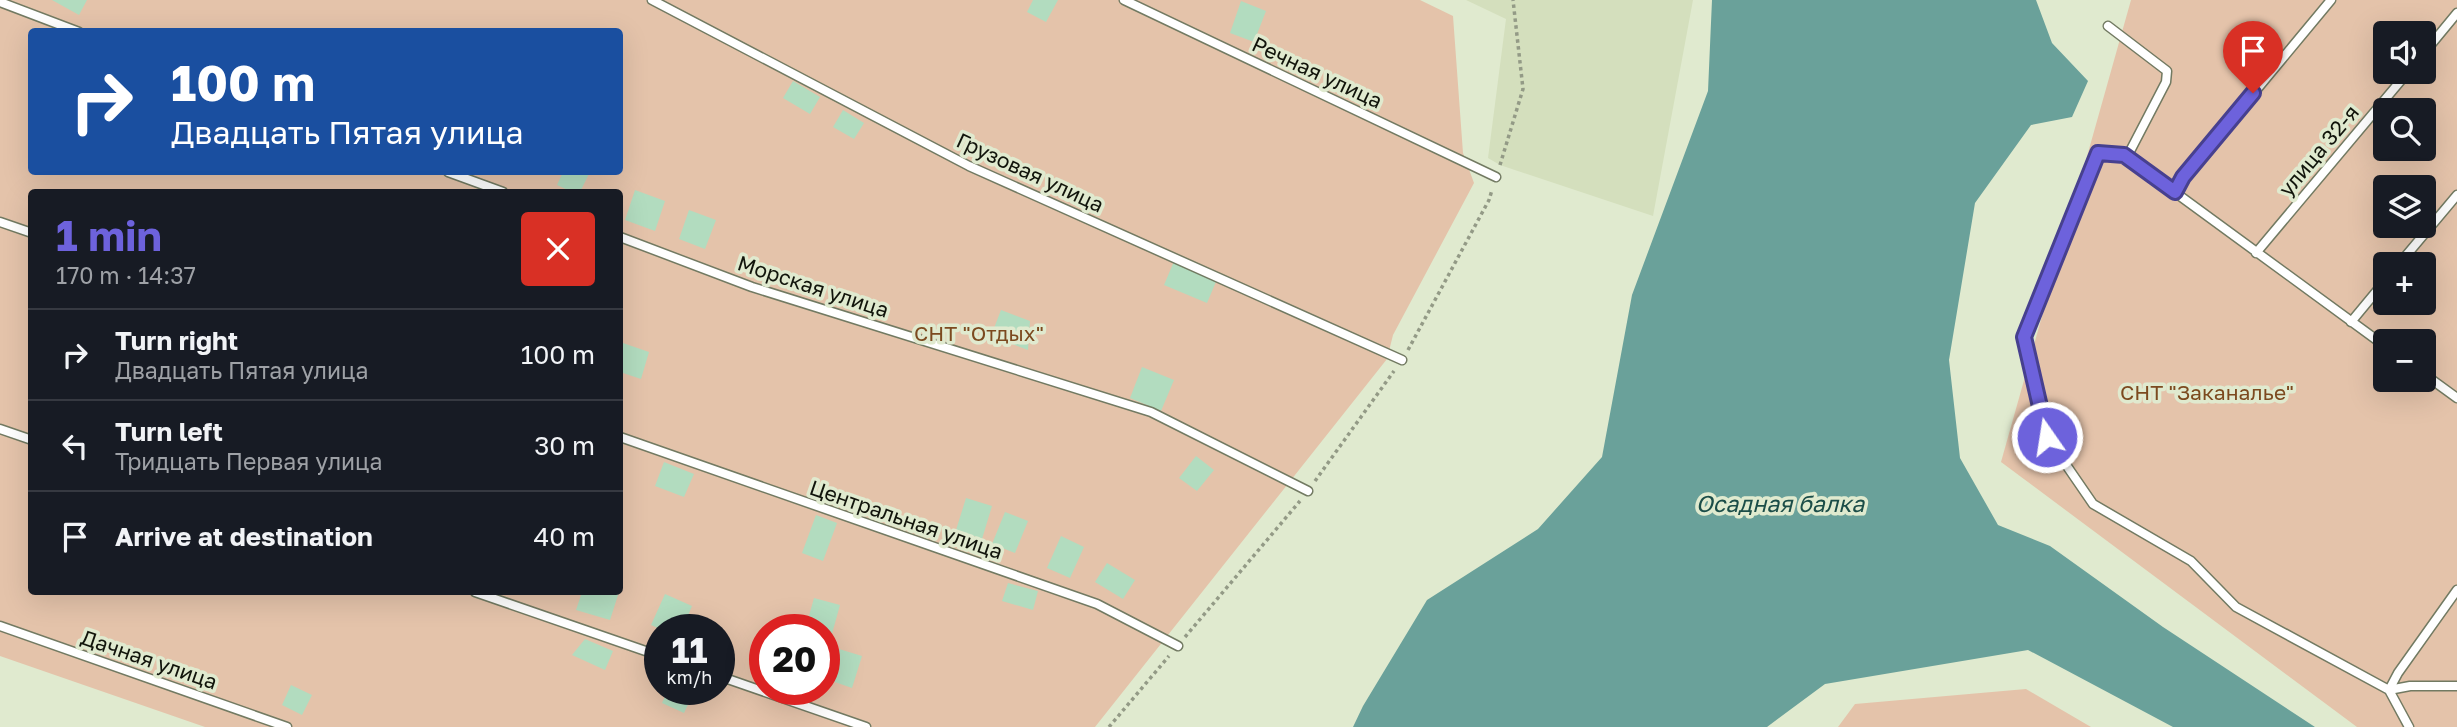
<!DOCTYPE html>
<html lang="en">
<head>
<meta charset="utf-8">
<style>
  body { margin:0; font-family:"Golos Text",sans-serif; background:#20242c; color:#f1f3f6; height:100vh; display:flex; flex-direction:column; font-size:26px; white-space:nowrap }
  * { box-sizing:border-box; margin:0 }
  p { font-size:23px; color:#9ea1a6 }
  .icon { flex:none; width:38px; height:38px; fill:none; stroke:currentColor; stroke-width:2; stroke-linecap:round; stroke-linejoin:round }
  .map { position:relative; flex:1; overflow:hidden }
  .drawer { position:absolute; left:28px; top:189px; width:595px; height:406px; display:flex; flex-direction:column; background:#171b24; border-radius:7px; box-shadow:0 7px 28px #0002 }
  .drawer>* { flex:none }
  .guide { position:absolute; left:28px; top:28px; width:595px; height:147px; border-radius:7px; box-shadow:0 7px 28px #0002; background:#1a4fa0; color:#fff; overflow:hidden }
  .controls { position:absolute; left:2373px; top:21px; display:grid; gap:14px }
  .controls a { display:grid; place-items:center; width:63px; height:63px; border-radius:7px; background:#171b24; box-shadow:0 7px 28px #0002; font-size:35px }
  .speed { position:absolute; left:644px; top:614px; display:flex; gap:14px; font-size:35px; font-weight:700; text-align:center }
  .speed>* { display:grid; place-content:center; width:91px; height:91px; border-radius:50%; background:#171b24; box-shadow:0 7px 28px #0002; line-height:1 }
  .speed small { font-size:18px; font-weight:400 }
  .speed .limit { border:10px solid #d22; background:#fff; color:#111 }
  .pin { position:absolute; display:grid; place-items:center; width:60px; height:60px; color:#fff; margin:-72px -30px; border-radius:50% 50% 50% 0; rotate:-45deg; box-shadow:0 0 7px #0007 }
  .pin .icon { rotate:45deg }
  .me { position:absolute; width:77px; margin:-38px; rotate:347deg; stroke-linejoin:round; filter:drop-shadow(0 0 5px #0008) }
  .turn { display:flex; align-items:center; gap:24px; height:147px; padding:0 28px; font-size:32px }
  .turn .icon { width:91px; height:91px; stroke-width:2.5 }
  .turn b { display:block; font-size:49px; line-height:60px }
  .round { display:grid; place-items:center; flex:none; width:74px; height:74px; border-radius:7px; background:#20242c }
  .overview { display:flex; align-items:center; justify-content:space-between; height:119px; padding:0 28px }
  h1 { font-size:42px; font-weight:700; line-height:52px; color:#6d62dc }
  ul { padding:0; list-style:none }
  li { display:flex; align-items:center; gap:21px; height:91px; padding:0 28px; border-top:2px solid #363941 }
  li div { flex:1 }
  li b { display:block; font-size:26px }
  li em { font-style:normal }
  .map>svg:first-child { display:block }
  .built { fill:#d4dfbd }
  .green { fill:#e4c3aa; fill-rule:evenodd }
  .water { fill:#6aa19a }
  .building { fill:#b2dcbf }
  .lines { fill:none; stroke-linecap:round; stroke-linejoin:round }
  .service-casing { stroke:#727a62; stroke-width:11 }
  .path { stroke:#939a86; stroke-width:3.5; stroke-dasharray:3.5 3.5; stroke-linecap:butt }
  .service { stroke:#fff; stroke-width:8 }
  .route-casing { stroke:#47408f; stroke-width:18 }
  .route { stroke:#6d62dc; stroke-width:12 }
  .labels { text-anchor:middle; stroke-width:7; stroke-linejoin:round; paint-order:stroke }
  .street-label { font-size:21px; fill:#11140b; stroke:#e0eacf }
  .park-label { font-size:21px; fill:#7c4a1f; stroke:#e0eacf }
  .water-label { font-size:23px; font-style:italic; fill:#1b4d48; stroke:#e0eacf }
</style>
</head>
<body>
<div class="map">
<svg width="2457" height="727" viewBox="0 0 2457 727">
  <rect width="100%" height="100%" fill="#e0eacf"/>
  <!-- built -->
  <path class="built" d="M1466,0h227l-40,216 -153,-51 -12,-7 18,-139z"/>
  <!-- green -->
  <path class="green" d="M0,0h1420l33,16 10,137 11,30 -81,152 -6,24 -292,368h-890l-205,-71zM32,32h588v140h-588zM32,192h588v400h-588zM660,630h59v60h-59zM765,630h59v60h-59z
    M2131,0h326v727h-100l-356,-265zM2385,33h39v39h-39zM2385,110h39v39h-39zM2385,187h39v39h-39zM2385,264h39v39h-39zM2385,341h39v39h-39z
    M2026,689l65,38h-253l17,-23z"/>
  <!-- water -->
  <path class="water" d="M1712,0h324l16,43 36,38 -16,36 -41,8 -56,78 -26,157 11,98 38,67 52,21 113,81 152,100h-142l-145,-77 -203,34 -58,43h-414l10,-21 64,-106 111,-71 64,-72 30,-162 76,-204z"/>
  <!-- building -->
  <path class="building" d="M52,0h35l-8,15z
    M1033,0h25l-12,22 -19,-10z
    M1241,1l25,10 -12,31 -24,-9z
    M793,81l27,16 -10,17 -27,-16z
    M843,110l21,13 -10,16 -21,-12z
    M563,172h27l-10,20h-8l-15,-7z
    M635,190l30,11 -10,30 -30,-11z
    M689,210l27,10 -11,29 -26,-10z
    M1175,259l43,18 -11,26 -43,-18z
    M1001,310l29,11 -2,29 -37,-14z
    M620,342l29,10 -8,27 -21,-7z
    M1142,367l32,13 -13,31 -31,-13z
    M1196,456l18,14 -17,21 -18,-13z
    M664,462l30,12 -10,23 -29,-11z
    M966,498l26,8 -10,33 -26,-9z
    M1005,512l23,9 -13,32 -23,-9z
    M816,515l21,8 -14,38 -21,-8z
    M1061,536l23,11 -14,31 -23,-10z
    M1107,563l28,17 -12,19 -28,-17z
    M1008,583l30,8 -5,19 -31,-9z
    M582,592h37l-9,28 -34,-10z
    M665,594l27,12 -10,24h-20l-11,-5z
    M814,598l26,7 -15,54 -1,-29h-19z
    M585,639l28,12 -8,19 -33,-15z
    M839,649l23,7 -10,32 -23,-8z
    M291,685l21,10 -10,20 -20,-10z
    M668,690h27l-11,23 -22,-10z"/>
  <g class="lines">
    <defs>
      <path id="service" d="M652,0l317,166 433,194
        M1124,0l372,177
        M0,2l79,30
        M2108,26l59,45 -1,11 -39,75
        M2424,53l33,-40
        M448,172l55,20
        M2175,192l9,-15 147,-177
        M0,222l32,11
        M620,237l132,50 399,125 157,79
        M2256,253l152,-181
        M2399,264l58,-69
        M2351,322l34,-41
        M2385,346l-261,-191 -26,-2 -74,184 23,100 46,67 98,57 45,46 153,83 20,37
        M2424,374l33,24
        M0,429l32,11
        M620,437l477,167 81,42
        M475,592l185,64
        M0,626l287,101
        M719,676l147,51
        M2389,690l9,-17 59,-83
        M2389,690l21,-4h47"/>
    </defs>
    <!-- service casing -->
    <use href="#service" class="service-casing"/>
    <!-- path -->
    <path class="path" d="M1500,165l23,-76 -10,-89
      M1408,350l81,-150 3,-10
      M1315,481l79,-110
      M1185,637l115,-136
      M1109,727l60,-71"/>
    <!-- service -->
    <use href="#service" class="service"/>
  </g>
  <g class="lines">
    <defs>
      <path id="route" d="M2047,437l-23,-100 74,-184 26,2 51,37 8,-15 70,-84"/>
    </defs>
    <!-- route casing -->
    <use href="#route" class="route-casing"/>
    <!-- route -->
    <use href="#route" class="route"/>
  </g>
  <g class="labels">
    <!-- street labels -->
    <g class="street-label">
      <text transform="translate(1317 73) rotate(25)" y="7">Речная улица</text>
      <text transform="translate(2319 151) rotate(-50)" y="7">улица 32-я</text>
      <text transform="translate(1030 173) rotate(25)" y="7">Грузовая улица</text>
      <text transform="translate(813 287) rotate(18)" y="7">Морская улица</text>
      <text transform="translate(906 520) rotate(19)" y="7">Центральная улица</text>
      <text transform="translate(149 660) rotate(19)" y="7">Дачная улица</text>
    </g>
    <!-- park labels -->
    <g class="park-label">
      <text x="979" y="341">СНТ "Отдых"</text>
      <text x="2207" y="400">СНТ "Заканалье"</text>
    </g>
    <!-- water labels -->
    <g class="water-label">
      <text x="1780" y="512">Осадная балка</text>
    </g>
  </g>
</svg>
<div class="controls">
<a><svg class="icon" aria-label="sound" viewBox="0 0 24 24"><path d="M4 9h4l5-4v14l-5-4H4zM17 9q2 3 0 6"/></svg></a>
<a><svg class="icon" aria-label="search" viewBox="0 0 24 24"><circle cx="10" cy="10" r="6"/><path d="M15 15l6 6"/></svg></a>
<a><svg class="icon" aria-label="layers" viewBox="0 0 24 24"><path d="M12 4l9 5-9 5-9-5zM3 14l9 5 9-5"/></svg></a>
<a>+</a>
<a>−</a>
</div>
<div class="speed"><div>11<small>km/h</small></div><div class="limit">20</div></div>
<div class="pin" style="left:2253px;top:93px;background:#d93025"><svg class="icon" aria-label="arrive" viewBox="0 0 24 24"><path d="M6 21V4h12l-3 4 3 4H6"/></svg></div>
<svg class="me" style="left:2047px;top:437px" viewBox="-20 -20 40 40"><circle r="17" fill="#6d62dc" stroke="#fff" stroke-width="3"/><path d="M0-11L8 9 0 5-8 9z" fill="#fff"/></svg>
<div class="guide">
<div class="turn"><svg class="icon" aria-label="right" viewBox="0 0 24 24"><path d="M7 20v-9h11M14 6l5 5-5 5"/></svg><div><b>100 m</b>Двадцать Пятая улица</div></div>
</div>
<section class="drawer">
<div class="overview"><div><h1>1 min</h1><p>170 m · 14:37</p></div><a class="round" style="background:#d93025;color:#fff"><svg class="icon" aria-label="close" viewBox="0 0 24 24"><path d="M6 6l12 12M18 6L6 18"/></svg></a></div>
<ul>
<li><svg class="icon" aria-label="right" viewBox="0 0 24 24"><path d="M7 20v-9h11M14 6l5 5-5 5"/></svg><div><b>Turn right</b><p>Двадцать Пятая улица</p></div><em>100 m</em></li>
<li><svg class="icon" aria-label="left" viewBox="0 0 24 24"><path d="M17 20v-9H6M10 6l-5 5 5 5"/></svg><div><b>Turn left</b><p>Тридцать Первая улица</p></div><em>30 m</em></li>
<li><svg class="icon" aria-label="arrive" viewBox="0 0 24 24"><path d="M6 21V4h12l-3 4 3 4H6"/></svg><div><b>Arrive at destination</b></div><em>40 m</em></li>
</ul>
</section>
</div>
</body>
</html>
